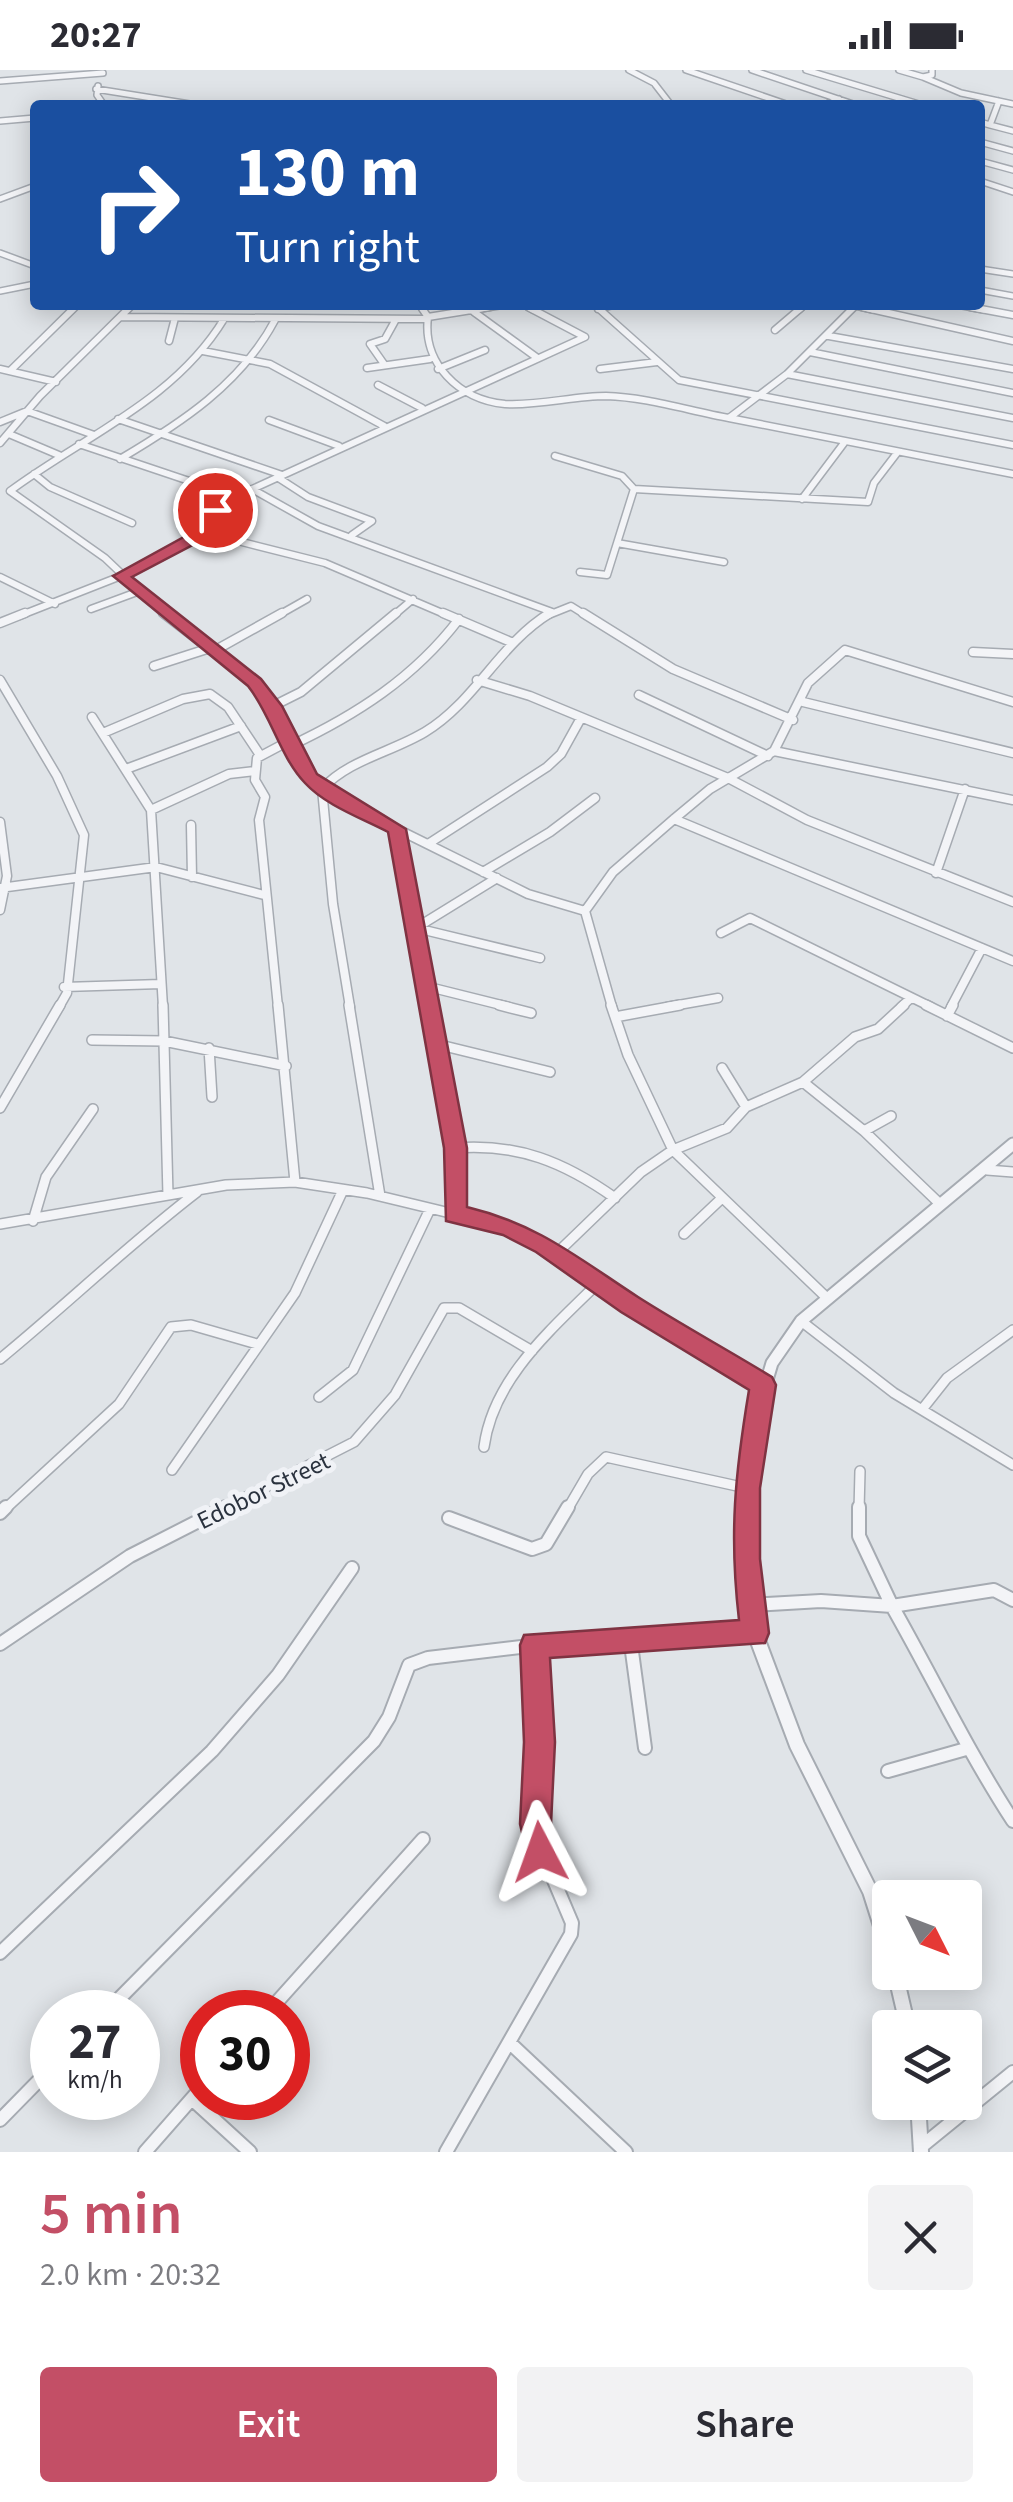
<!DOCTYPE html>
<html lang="en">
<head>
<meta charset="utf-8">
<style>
  body { margin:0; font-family:"Source Sans 3",sans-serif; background:#f2f2f3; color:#2b2b33; height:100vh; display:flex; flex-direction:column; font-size:38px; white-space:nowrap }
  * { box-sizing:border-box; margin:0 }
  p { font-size:32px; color:#7c7c81 }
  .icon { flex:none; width:55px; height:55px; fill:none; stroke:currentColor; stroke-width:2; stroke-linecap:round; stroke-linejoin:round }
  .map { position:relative; height:2082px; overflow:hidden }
  .details { display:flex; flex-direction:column; background:#fff; flex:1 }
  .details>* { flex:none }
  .hud { position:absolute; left:30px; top:30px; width:955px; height:210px; border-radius:10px; box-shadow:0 5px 25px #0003; background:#1a4fa0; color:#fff; overflow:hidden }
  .needle { width:65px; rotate:132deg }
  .controls { position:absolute; left:872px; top:1810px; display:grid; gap:20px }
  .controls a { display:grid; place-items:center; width:110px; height:110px; border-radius:10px; background:#fff; box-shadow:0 5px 25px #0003; font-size:50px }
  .speed { position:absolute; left:30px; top:1920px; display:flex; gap:20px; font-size:50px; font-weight:700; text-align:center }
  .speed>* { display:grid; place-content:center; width:130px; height:130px; border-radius:50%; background:#fff; box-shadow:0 5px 25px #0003; line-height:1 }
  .speed small { font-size:25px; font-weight:400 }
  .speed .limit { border:15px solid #d22; background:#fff; color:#111 }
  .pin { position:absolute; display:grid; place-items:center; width:85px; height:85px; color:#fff; margin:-42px; border:5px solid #fff; border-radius:50%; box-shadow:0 2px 10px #0007 }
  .me { position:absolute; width:110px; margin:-55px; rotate:356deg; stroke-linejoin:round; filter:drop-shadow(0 0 8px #0008) }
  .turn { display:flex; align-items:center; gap:35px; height:210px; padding:0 40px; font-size:45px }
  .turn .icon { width:130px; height:130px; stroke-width:2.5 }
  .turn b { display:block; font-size:70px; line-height:85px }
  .round { display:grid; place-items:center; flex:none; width:105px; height:105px; border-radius:10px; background:#f2f2f3 }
  .overview { display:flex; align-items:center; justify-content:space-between; height:170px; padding:0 40px }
  h1 { font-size:60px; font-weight:600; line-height:75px; color:#c34f66 }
  .primary-button { display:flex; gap:20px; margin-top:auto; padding:20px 40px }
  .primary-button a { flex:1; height:115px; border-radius:10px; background:#c34f66; color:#fff; font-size:40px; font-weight:600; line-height:115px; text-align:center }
  .primary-button a+a { background:#f2f2f3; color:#2b2b33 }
  .status { display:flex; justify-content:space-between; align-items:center; height:70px; padding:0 50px; background:#fff; direction:ltr }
  .status svg { height:28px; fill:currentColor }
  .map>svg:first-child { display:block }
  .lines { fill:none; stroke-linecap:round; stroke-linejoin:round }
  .minor-far4-casing { stroke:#a6abb2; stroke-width:8 }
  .minor-far3-casing { stroke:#a6abb2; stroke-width:9 }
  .minor-far2-casing { stroke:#a6abb2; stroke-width:11 }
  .minor-far1-casing { stroke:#a6abb2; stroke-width:12 }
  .minor-casing { stroke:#a6abb2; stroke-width:16 }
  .tertiary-far1-casing { stroke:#a6abb2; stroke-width:15 }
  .tertiary-casing { stroke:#a6abb2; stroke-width:18 }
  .minor-far4 { stroke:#f3f4f7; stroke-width:5 }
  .minor-far3 { stroke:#f3f4f7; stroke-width:6 }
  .minor-far2 { stroke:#f3f4f7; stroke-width:8 }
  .minor-far1 { stroke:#f3f4f7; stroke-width:9 }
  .minor { stroke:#f3f4f7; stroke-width:12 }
  .tertiary-far1 { stroke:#f3f4f7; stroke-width:11 }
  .tertiary { stroke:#f3f4f7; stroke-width:14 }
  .route { fill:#c34f66; stroke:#7f3342; stroke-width:2.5 }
  .labels { text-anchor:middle; stroke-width:10; stroke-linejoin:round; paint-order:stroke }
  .street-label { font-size:25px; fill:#2a323e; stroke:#f0f2f6 }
</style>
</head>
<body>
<div class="status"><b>20:27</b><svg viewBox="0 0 49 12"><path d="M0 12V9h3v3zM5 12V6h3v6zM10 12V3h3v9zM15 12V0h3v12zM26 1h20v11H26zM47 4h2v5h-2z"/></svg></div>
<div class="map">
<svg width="1013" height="2082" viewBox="0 0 1013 2082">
  <rect width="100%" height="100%" fill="#e0e4e8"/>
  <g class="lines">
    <defs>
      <path id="minor-far4" d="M629,0l25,13 17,22
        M686,0l103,35
        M752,0l104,35
        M806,0l116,35
        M899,0l24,7
        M932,0v5l-9,2 38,16 52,11
        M0,11l103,-8
        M98,16l-1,9 7,10
        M96,19l100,16
        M824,35l15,-6
        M0,51l35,-3
        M980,52l10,3 9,-24
        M990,55l23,6
        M980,72l33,9
        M980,91l33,9
        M980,111l33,11
        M0,129l35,-13
        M0,183l35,13
        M980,199l33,5
        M980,220l33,6
        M0,221l35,-7
        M419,235l4,5
        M524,235l9,5
        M595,235l5,5
        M851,235l22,5
        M957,235l27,5
        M598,239l17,-4
        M72,240l5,-5
        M127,240l5,-5
        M474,240l31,-5
        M799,240l6,-5
        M851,240l4,-4"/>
      <path id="minor-far3" d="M421,237l7,10c-6,46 31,83 77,87 34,2 68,-8 101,-8 40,1 84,15 123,22l58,-44
        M597,237l82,73 334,65
        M854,237l-67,67 226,44
        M862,237l151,34
        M970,237l43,8
        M598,239l7,-2
        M474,242l62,45
        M120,247l307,2
        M428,247l62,-10
        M775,260l27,-23
        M829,266l184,33
        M169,271l6,-23
        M203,281l67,13 114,62
        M810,282l203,41
        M384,294l-14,-20 15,-5 10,-18
        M367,298l63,-9
        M0,299l56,13
        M438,299l47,-19
        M600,299l57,-7
        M10,301l65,-64
        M378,315l44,23
        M729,348l284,56
        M118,349l164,56
        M269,350l70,26
        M0,352l27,-11 67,24
        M9,364l52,22
        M0,373l40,-47 90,-89
        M79,374l128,43 18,13 -11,12 5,12 23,18 83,21 124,53
        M555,386l67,20 12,13
        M120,389c61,-36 121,-75 155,-139
        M34,404l16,13 82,36
        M277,407l31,20 64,24 -20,14
        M252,419l66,37 234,86
        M802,429l42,-56
        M224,432l361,-165 -57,-30
        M617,473l107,19
        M580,502l27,3 27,-86 234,13 6,-19 23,-30
        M0,507l55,27
        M91,539l46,-17
        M19,546l102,-40 98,-52
        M166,546l-61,-58 -95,-67c74,-55 164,-90 214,-172
        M277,546l30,-17
        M393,546l20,-17
        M546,546l25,-10 16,10"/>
      <path id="minor-far2" d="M163,543l91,70 19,23 36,71 13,12 75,40 32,178
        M443,543l70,30
        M583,543l90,56 120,51
        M0,553l25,-10
        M214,581l68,-38
        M973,582l40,2
        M154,596l56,-18
        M0,610l57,96 27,59 -17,158 -8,14
        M477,610l53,16 116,48 82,34 79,42 206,82
        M639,625l129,61
        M799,631l214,52
        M273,636l28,-14 95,-79
        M92,647l59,93 12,197
        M103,663l80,-34 27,-5 18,13 32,48
        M290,676c66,-31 124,-68 169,-127
        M774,681l239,49
        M126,699l115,-43
        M151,740l78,-36 26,-3
        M674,749l339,142
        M0,752l7,54 -7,34
        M191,755l1,52
        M397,759l131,65 57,17 27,96
        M428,774l119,-77 14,-13 20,-36
        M483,802l67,-40 45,-34
        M936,803l29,-84
        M497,808l-81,50 124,30
        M0,818l156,-21 108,28
        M585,841l28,-39 61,-53 36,-30 64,-38 34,-68 37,-33 168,52
        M721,863l29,-15 181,89
        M425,916l84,21
        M64,917l97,-3
        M278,937l-19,-187 6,-23 -10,-17 2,-22 32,-17
        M350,937l-17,-103 -11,-115c26,-29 70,-37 103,-57 50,-30 74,-88 125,-119
        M667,937l51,-9
        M901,937l10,-9
        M951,937l31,-59"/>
      <path id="minor-far1" d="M163,935l5,190
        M278,935l17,177
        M349,935l31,191
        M429,935l26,143 -1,66
        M499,935l32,8
        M611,935l17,50 45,95 154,148
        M926,935l87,43
        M947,946l6,-11
        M615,947l65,-12
        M92,970l72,1 122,25
        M436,974l114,28
        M209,978l3,49
        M722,998l24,39
        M803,1012l52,-45 23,-8 26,-24
        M0,1038l60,-103
        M864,1061l27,-15
        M455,1078c63,-5 109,14 160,50
        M987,1100l26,2
        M33,1151l13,-44 47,-68
        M0,1154l226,-39 69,-3 72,11 141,34 255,158
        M684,1164l38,-36
        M556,1184l85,-82 32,-22 54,-22 19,-21 57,-25 61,49 75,72
        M801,1251l93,72 119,72
        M0,1289c67,-55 128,-114 197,-167
        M319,1327l34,-27 77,-161
        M924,1337l23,-29 66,-48
        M484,1377c9,-69 68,-118 115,-165
        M172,1400l123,-177 48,-103
        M4,1440l115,-106 52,-77 20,-2 66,19
        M221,1440l133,-68 41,-47 49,-87h15l73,43
        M567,1440l21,-36 18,-17 140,31
        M859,1440l1,-39"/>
      <path id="minor" d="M859,1437v29l33,70 102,-16 19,10
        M0,1443l6,-6
        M449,1448l83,31 14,-5 22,-37
        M751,1535l70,-4 71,5c41,72 76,146 121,215
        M630,1567l15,111
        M0,1574l130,-88 96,-49
        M888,1701l78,-22
        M0,1883l212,-202 66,-76 74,-107
        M106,1942l268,-271 15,-24 20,-52 19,-7 135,-16 192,-9
        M268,1942l155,-173
        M510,1973l116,109
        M192,2029l58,53
        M0,2050l52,-53
        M922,2076l91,-74
        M145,2082l57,-65
        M446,2082l125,-218 1,-11 -36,-85 4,-96 -6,-97"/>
      <path id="tertiary-far1" d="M746,1440l7,-83 19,-64 29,-42 212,-177"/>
      <path id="tertiary" d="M746,1437v52l9,74 42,112 73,146 20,63
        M895,1902l13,56
        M918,2032l3,50"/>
    </defs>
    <!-- minor-far4 casing -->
    <use href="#minor-far4" class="minor-far4-casing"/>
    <!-- minor-far3 casing -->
    <use href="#minor-far3" class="minor-far3-casing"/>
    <!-- minor-far2 casing -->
    <use href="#minor-far2" class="minor-far2-casing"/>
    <!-- minor-far1 casing -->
    <use href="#minor-far1" class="minor-far1-casing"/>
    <!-- minor casing -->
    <use href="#minor" class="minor-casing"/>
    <!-- tertiary-far1 casing -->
    <use href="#tertiary-far1" class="tertiary-far1-casing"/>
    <!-- tertiary casing -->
    <use href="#tertiary" class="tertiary-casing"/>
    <!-- minor-far4 -->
    <use href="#minor-far4" class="minor-far4"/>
    <!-- minor-far3 -->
    <use href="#minor-far3" class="minor-far3"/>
    <!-- minor-far2 -->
    <use href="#minor-far2" class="minor-far2"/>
    <!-- minor-far1 -->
    <use href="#minor-far1" class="minor-far1"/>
    <!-- minor -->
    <use href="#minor" class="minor"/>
    <!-- tertiary-far1 -->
    <use href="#tertiary-far1" class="tertiary-far1"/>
    <!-- tertiary -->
    <use href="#tertiary" class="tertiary"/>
  </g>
  <!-- route -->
  <path class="route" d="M215,435l8,5 2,18 -93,49 129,102 21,27 35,68 89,55 61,319v59c71,17 111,51 171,90 44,28 90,53 134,80l4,8 -16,103v71l9,74 -4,10 -215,15 5,84 -4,82 5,28 -5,11 -11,5 -11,-5 -9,-39 4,-82 -4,-97 4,-10 215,-15c-10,-86 -4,-146 10,-230l-128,-78 -85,-60 -33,-17 -57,-14 -2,-73 -56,-316c-27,-14 -63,-27 -83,-49 -25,-26 -34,-68 -57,-97l-135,-110 98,-54 -4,-12z"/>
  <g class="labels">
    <!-- street labels -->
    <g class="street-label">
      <text transform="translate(263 1420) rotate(-26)" y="9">Edobor Street</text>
    </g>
  </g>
</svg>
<div class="controls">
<a><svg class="needle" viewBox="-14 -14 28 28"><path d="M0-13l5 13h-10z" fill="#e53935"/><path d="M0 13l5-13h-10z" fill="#7c7c81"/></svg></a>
<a><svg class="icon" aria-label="layers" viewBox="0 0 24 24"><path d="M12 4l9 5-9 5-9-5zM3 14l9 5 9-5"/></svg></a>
</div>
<div class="speed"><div>27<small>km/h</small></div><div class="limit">30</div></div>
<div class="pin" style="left:215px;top:440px;background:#d93025"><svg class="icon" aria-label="arrive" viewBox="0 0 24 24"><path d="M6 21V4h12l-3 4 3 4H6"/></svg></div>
<svg class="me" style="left:540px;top:1782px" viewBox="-20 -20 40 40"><path d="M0-17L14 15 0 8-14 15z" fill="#c34f66" stroke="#fff" stroke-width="4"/></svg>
<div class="hud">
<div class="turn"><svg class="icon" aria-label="right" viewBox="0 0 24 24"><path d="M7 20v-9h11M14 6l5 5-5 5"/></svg><div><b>130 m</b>Turn right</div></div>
</div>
</div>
<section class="details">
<div class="overview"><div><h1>5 min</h1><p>2.0 km · 20:32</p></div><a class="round"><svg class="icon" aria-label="close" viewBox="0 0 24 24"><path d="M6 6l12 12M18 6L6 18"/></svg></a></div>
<div class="primary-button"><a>Exit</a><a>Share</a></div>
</section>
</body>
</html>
